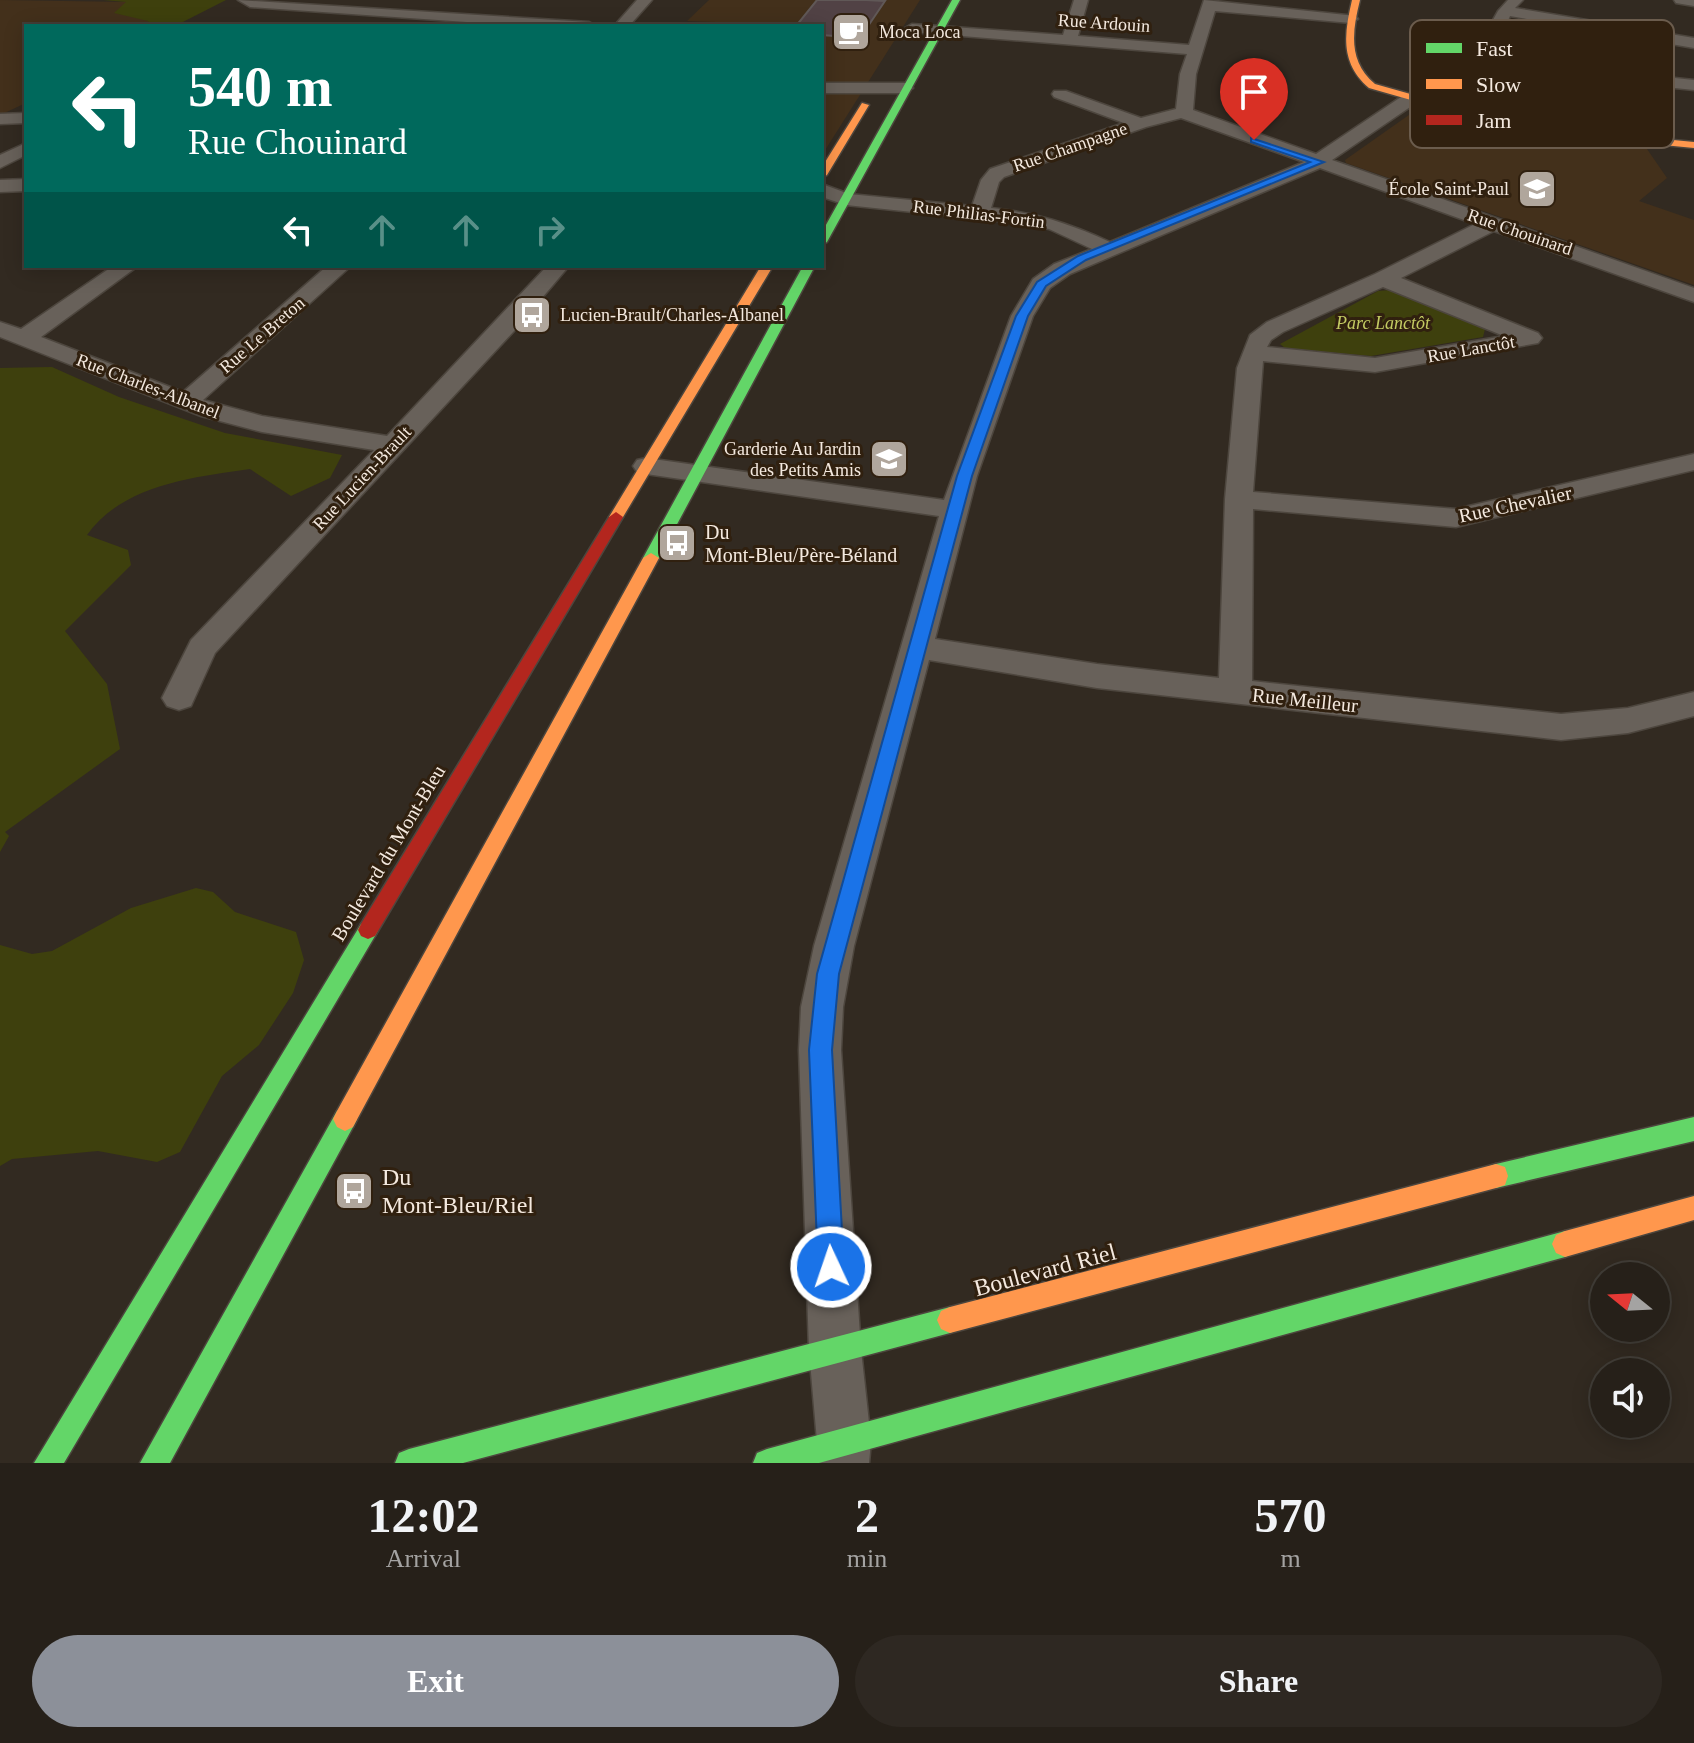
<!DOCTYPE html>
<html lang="en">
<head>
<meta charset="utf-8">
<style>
  body { margin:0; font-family:Georgia,serif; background:#2e2822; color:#f1f3f6; height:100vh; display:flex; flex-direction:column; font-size:30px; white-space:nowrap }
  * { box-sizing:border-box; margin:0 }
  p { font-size:26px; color:#a4a3a2 }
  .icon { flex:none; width:44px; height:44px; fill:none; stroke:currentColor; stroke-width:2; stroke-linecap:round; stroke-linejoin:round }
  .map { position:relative; height:1463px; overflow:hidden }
  .side { display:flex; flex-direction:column; background:#262019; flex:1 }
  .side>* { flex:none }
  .guide { position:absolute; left:24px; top:24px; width:800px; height:244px; border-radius:0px; box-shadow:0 4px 20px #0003,0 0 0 2px #423e38; background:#00695c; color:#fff; overflow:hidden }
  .needle { width:52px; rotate:288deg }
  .buttons { position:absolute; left:1590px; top:1262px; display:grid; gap:16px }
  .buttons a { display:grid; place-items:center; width:80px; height:80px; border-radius:50%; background:#262019; box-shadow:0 4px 20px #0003,0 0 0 2px #423e38; font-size:40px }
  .pin { position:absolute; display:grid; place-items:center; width:68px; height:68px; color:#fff; margin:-82px -34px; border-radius:50% 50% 50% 0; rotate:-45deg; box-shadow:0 0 8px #0007 }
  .pin .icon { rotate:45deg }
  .me { position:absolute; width:88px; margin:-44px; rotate:357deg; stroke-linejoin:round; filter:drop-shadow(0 0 6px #0008) }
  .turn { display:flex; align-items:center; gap:28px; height:168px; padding:0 32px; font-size:36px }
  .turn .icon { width:104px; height:104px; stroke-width:2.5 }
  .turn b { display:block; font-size:56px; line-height:68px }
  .lanes { display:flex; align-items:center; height:76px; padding:0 32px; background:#0003; justify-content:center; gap:40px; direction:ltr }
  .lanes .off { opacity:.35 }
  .eta { display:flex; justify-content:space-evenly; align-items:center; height:136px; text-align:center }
  .eta b { font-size:48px; font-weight:700; line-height:56px }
  .action { display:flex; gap:16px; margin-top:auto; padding:16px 32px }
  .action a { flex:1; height:92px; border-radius:48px; background:#8c9099; color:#fff; font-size:32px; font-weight:700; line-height:92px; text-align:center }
  .action a+a { background:#2e2822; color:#f1f3f6 }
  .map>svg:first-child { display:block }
  .built { fill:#43301b }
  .green { fill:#3e400d }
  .building { fill:#514245; stroke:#605857; stroke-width:2 }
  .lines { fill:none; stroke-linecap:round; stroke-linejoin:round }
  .street-casing { stroke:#4d463e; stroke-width:3 }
  .fast-casing { stroke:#4d463e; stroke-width:3 }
  .slow-casing { stroke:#4d463e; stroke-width:3 }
  .jam-casing { stroke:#4d463e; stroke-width:3 }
  .street { fill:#68615a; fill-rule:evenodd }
  .fast { fill:#63d668; fill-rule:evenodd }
  .slow { fill:#ff974d; fill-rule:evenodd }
  .jam { fill:#b3261e; fill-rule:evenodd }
  .route { fill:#1a73e8; stroke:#114b97; stroke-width:2 }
  .labels { text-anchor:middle; stroke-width:6; stroke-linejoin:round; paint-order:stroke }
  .far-street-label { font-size:18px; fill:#f4e9df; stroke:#30200f }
  .far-poi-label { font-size:18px; fill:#f4e9df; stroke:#30200f; text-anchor:start }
  .far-park-label { font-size:18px; font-style:italic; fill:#c3cb62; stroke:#30200f }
  .street-label { font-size:20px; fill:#f4e9df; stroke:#30200f }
  .poi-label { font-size:20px; fill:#f4e9df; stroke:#30200f; text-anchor:start }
  .near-poi-label { font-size:24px; fill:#f4e9df; stroke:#30200f; text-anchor:start }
  .near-street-label { font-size:24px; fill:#f4e9df; stroke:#30200f }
  .key { fill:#30200f; stroke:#6b5c4d; stroke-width:2 }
  .key-label { font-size:22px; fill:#f4e9df }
</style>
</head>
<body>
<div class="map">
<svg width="1694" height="1463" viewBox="0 0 1694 1463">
  <rect width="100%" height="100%" fill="#322a21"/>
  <!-- built -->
  <path class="built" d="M0,0l128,2 -9,12 19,3 10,4 2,5h-124v77l-26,12z
    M709,0h211l-98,155v-129l-135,-5z
    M1416,110l92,25 139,14 20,29 -28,23 55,19v65l-348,-122 -1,-3z"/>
  <!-- green -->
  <path class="green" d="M103,0h123l-51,26h-25l-2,-5 -34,-8 12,-11z
    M1390,290l87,34 8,5 -2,8 -112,19 -86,-8 -5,-4 98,-53z
    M52,367l67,30 106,36 117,22 -12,23 -39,18 -41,-27c-56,8 -128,16 -163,66l41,15 3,15 -66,66 42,53 13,65 -115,83 4,4 -9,16v-484z
    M196,888l17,4 22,20 61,20 8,28 -11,33 -34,52 -37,31 -42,76 -23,10 -59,-11 -86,8 -12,7v-221l32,9 20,-3 79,-43z"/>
  <!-- building -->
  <path class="building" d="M817,0h49l19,1 -25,37 -38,-3v-9h-26z"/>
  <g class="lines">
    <defs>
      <path id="street" d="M238,0l351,22 7,4h-71l-275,-19z
        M637,0h15l-23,26h-15z
        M1074,0h14l-10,36 111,9 15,-45 152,16 2,3 -7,4 -136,-12 -19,63 -3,36 123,44 88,-59h12l2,4 -2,4 -84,57 362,128v14l-200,-71 -93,47 137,55 4,5 -4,5 -163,29 -112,-11 -10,131 203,17 238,-55v16l-238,57 -203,-18 -1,172 309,33 67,-6 66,-16v24l-66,17 -67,7 -464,-52 -168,-28 -75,286 -11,61 -2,43 20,300 10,91 -2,22h-54l2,-22 -8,-91 -10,-300 2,-43 13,-61 125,-430 -293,-42 -9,-2 -4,-6 4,-6 9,-2 298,42 67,-184 22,-37 21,-15 38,-15 -43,-20 -21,-5 -182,-19 -24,-8v-13l27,10 123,12 9,-26 9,-11 134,-46 -70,-26 -2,-3 2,-3h12l75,27 35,-9 4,-35 7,-20 -275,-22 -7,-4 7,-4 151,11zM1181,118l123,44 -194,80c-42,-19 -73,-29 -119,-34l8,-26 5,-5 142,-50zM1320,168l155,56 -100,50 -108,48 -17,13 -13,33 -12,131 -6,179 -122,-14 -162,-25 42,-163 56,-160 17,-28 20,-14zM1383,287l121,49 -129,22 -108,-11 4,-7 12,-8z
        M1508,0h15l-8,8 179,30v10l-184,-32 -14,32 131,25 67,7v10l-67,-7 -142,-29 -6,-9 19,-34z
        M1674,0h20v6l-18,-3z
        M822,83h83l8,5 -8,5h-83z
        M26,113v10l-26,1v-10z
        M26,143v12l-26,13v-13z
        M26,179v12l-26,1v-12z
        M113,266h25l-97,71 142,55 144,-126h24l-148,134 59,16 125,20 160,-170h22l-55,65 -299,322 -24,53 -12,4 -12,-4 -5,-8 29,-58 183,-190 -112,-18 -61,-16 -201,-79v-15l21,7z"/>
      <path id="fast" d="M952,0h8l-133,242 -5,3v-13z
        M803,266h12l-156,292 -8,5 -5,-2 -3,-3z
        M368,921l7,3 3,6 -3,6 -311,527h-30l327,-539z
        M345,1107l8,4 4,8 -4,8 -183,336h-30l197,-352z
        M1694,1117v24l-198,47 -9,-3 -3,-9 3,-9 9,-3z
        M1565,1231l9,4 4,9 -4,9 -9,4 -746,206h-66l4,-10 10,-4z
        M950,1307l9,4 4,9 -4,9 -9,4 -487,130h-68l4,-10 10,-4z"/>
      <path id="slow" d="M1352,0h8c-8,32 -12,61 15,84l145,41 174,17v6l-175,-17 -150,-43c-29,-25 -25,-54 -17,-88z
        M862,103l7,2 -42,70 -5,3v-11z
        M761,266h12l-150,251 -7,5 -5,-2 -2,-3z
        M651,553l8,5 -306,569 -8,4 -8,-4 -4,-8 4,-8 306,-553z
        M1496,1164l9,3 3,9 -3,9 -9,3 -546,145 -9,-4 -4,-9 4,-9 9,-4z
        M1694,1196v24l-129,37 -9,-4 -4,-9 4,-9 9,-4z"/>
      <path id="jam" d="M616,512l7,5 -248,419 -7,3 -7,-3 -3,-6 3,-6 248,-407z"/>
    </defs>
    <!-- street casing -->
    <use href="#street" class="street-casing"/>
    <!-- fast casing -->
    <use href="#fast" class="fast-casing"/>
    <!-- slow casing -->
    <use href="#slow" class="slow-casing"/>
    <!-- jam casing -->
    <use href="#jam" class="jam-casing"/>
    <!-- street -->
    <use href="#street" class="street"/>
    <!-- fast -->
    <use href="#fast" class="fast"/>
    <!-- slow -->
    <use href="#slow" class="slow"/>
    <!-- jam -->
    <use href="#jam" class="jam"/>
  </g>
  <!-- route -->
  <path class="route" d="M1251,138l73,24 -238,98 -40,26 -18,30 -56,160 -133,498 -7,76 12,217 -3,9 -10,4 -9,-4 -4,-9 -9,-217 8,-76 140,-498 59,-160 21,-34 41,-26 232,-94 -59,-20z"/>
  <!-- icons -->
  <defs>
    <symbol id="cafe-square" viewBox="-11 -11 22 22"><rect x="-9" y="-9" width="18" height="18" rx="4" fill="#b0a69c" stroke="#30200f"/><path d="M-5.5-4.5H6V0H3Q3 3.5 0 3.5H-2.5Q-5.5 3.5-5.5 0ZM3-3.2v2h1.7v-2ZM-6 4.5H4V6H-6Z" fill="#fff"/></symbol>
    <symbol id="school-square" viewBox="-11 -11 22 22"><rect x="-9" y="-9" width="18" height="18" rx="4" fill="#b0a69c" stroke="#30200f"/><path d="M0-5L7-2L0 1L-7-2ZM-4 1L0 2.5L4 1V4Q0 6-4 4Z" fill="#fff"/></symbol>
    <symbol id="bus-square" viewBox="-11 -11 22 22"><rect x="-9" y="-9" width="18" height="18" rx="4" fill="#b0a69c" stroke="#30200f"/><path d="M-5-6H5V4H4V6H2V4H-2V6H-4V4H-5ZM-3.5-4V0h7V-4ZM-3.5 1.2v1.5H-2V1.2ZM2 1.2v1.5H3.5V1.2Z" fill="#fff"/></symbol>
  </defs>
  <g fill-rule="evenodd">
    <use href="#cafe-square" x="829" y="10" width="44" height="44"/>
    <use href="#school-square" x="1515" y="167" width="44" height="44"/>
    <use href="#bus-square" x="510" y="293" width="44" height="44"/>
    <use href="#school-square" x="867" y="437" width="44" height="44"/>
    <use href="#bus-square" x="655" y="521" width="44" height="44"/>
    <use href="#bus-square" x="332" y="1169" width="44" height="44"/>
  </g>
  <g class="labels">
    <!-- far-street labels -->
    <g class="far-street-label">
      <text transform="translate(1104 23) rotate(4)" y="6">Rue Ardouin</text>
      <text transform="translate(1070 147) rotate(-19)" y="6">Rue Champagne</text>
      <text transform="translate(979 214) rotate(7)" y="6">Rue Philias-Fortin</text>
      <text transform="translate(1520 232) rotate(19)" y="6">Rue Chouinard</text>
      <text transform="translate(262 335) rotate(-41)" y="6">Rue Le Breton</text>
      <text transform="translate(1471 349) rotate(-10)" y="6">Rue Lanctôt</text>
      <text transform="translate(148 386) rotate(21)" y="6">Rue Charles-Albanel</text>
      <text transform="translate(362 478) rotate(-47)" y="6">Rue Lucien-Brault</text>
    </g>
    <!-- far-poi labels -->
    <g class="far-poi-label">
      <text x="879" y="38">Moca Loca</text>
      <text x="1509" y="195" text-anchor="end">École Saint-Paul</text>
      <text x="560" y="321">Lucien-Brault/Charles-Albanel</text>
      <text x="861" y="455" text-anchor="end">Garderie Au Jardin<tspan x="861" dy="21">des Petits Amis</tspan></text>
    </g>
    <!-- far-park labels -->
    <g class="far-park-label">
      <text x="1383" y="329">Parc Lanctôt</text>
    </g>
    <!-- street labels -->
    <g class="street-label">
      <text transform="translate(1515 504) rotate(-12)" y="7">Rue Chevalier</text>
      <text transform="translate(1305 700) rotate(6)" y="7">Rue Meilleur</text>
      <text transform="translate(388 853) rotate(-59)" y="7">Boulevard du Mont-Bleu</text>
    </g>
    <!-- poi labels -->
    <g class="poi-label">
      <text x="705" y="539">Du<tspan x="705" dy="23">Mont-Bleu/Père-Béland</tspan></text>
    </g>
    <!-- near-poi labels -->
    <g class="near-poi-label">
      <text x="382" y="1185">Du<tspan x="382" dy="28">Mont-Bleu/Riel</tspan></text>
    </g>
    <!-- near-street labels -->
    <g class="near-street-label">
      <text transform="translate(1045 1270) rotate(-15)" y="8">Boulevard Riel</text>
    </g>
  </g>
  <!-- legend -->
  <rect x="1410" y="20" width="264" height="128" rx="12" class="key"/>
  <rect x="1426" y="43" width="36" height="10" fill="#63d668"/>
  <rect x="1426" y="79" width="36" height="10" fill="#ff974d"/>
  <rect x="1426" y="115" width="36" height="10" fill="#b3261e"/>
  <g class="key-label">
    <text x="1476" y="56">Fast</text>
    <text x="1476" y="92">Slow</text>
    <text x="1476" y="128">Jam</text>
  </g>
</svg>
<div class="buttons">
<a><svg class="needle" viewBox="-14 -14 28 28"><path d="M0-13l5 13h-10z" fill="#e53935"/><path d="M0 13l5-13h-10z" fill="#a4a3a2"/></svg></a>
<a><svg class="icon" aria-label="sound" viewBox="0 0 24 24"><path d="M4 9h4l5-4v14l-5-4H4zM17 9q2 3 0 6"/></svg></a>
</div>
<div class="pin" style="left:1254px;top:140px;background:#d93025"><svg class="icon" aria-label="arrive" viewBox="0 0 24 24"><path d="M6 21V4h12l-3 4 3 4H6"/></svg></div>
<svg class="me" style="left:831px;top:1267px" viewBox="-20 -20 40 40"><circle r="17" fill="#1a73e8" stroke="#fff" stroke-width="3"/><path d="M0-11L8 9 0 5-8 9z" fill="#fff"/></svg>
<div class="guide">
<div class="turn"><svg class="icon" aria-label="left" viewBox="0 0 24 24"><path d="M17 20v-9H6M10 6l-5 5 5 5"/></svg><div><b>540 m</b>Rue Chouinard</div></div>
<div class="lanes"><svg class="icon" aria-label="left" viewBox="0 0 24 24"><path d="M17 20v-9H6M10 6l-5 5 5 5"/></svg><svg class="icon off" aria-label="ahead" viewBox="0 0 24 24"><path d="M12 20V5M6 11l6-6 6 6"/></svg><svg class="icon off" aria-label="ahead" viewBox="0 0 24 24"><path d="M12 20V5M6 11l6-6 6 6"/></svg><svg class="icon off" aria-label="right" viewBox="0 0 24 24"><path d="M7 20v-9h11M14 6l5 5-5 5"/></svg></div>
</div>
</div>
<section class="side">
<div class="eta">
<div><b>12:02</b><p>Arrival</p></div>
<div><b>2</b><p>min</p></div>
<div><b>570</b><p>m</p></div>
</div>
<div class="action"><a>Exit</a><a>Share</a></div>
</section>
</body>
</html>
